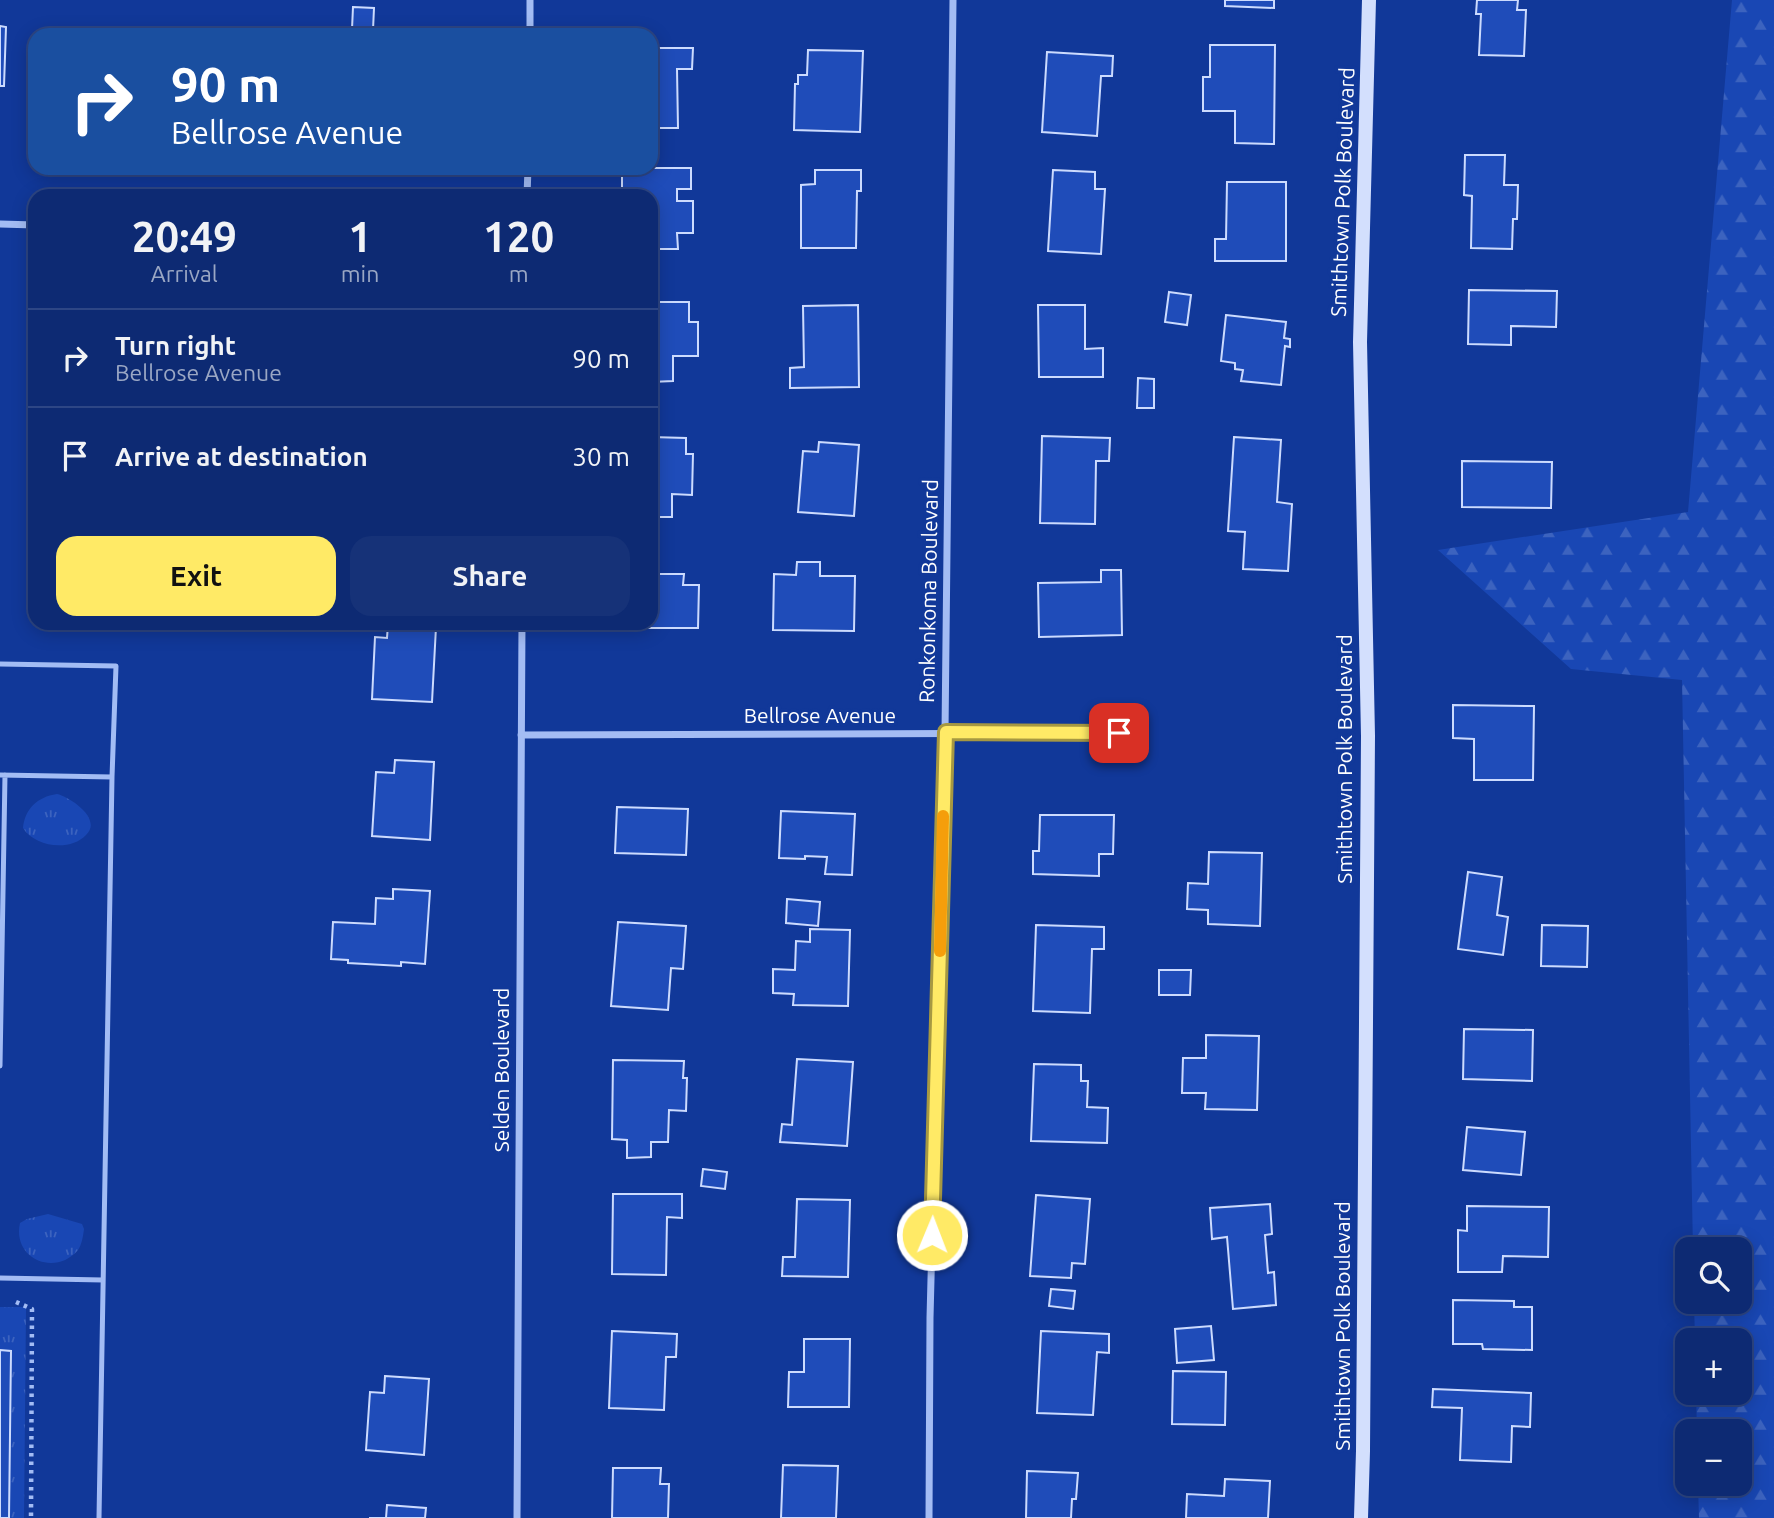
<!DOCTYPE html>
<html lang="en">
<head>
<meta charset="utf-8">
<style>
  body { margin:0; font-family:Ubuntu,sans-serif; background:#163278; color:#f1f3f6; height:100vh; display:flex; flex-direction:column; font-size:26px; white-space:nowrap }
  * { box-sizing:border-box; margin:0 }
  p { font-size:23px; color:#9aa7c4 }
  .icon { flex:none; width:38px; height:38px; fill:none; stroke:currentColor; stroke-width:2; stroke-linecap:round; stroke-linejoin:round }
  .map { position:relative; flex:1; overflow:hidden }
  .side { position:absolute; left:28px; top:189px; width:630px; height:441px; display:flex; flex-direction:column; background:#0d2a73; border-radius:21px; box-shadow:0 4px 18px #0003,0 0 0 2px #2d4685 }
  .side>* { flex:none }
  .top-card { position:absolute; left:28px; top:28px; width:630px; height:147px; border-radius:21px; box-shadow:0 4px 18px #0003,0 0 0 2px #2d4685; background:#1a4fa0; color:#fff; overflow:hidden }
  .fabs { position:absolute; left:1675px; top:1237px; display:grid; gap:14px }
  .fabs a { display:grid; place-items:center; width:77px; height:77px; border-radius:14px; background:#0d2a73; box-shadow:0 4px 18px #0003,0 0 0 2px #2d4685; font-size:35px }
  .pin { position:absolute; display:grid; place-items:center; width:60px; height:60px; color:#fff; margin:-30px; border-radius:14px; box-shadow:0 4px 10px #0006 }
  .me { position:absolute; width:77px; margin:-38px; rotate:1deg; stroke-linejoin:round; filter:drop-shadow(0 0 5px #0008) }
  .turn { display:flex; align-items:center; gap:24px; height:147px; padding:0 28px; font-size:32px }
  .turn .icon { width:91px; height:91px; stroke-width:2.5 }
  .turn b { display:block; font-size:49px; line-height:60px }
  .eta { display:flex; justify-content:space-evenly; align-items:center; height:119px; text-align:center }
  .eta b { font-size:42px; font-weight:700; line-height:49px }
  .cta { display:flex; gap:14px; margin-top:auto; padding:14px 28px }
  .cta a { flex:1; height:80px; border-radius:21px; background:#ffea66; color:#111; font-size:28px; font-weight:700; line-height:80px; text-align:center }
  .cta a+a { background:#163278; color:#f1f3f6 }
  ul { padding:0; list-style:none }
  li { display:flex; align-items:center; gap:21px; height:98px; padding:0 28px; border-top:2px solid #2d4685 }
  li div { flex:1 }
  li b { display:block; font-size:26px }
  li em { font-style:normal }
  .map>svg:first-child { display:block }
  .grass { fill:url(#grass-tufts) }
  .forest { fill:url(#forest-firs) }
  .building { fill:#1f4cb9; stroke:#ccdbfe; stroke-width:2 }
  .lines { fill:none; stroke-linecap:round; stroke-linejoin:round }
  .path { stroke:#a3bcf4; stroke-width:4.5; stroke-dasharray:3.5 5; stroke-linecap:butt }
  .lane { stroke:#a3bcf4; stroke-width:5 }
  .street { stroke:#a3bcf4; stroke-width:7 }
  .secondary { stroke:#d3dffd; stroke-width:14 }
  .route-casing { stroke:#a69842; stroke-width:18 }
  .route { stroke:#ffea66; stroke-width:12 }
  .slow { stroke:#f59e0b; stroke-width:12 }
  .labels { text-anchor:middle; stroke-width:7; stroke-linejoin:round; paint-order:stroke }
  .street-label { font-size:21px; fill:#fff; stroke:#113899 }
</style>
</head>
<body>
<div class="map">
<svg width="1774" height="1518" viewBox="0 0 1774 1518">
  <defs>
    <pattern id="grass-tufts" width="24" height="20" patternUnits="userSpaceOnUse" patternTransform="scale(1.75)"><rect width="24" height="20" fill="#1947b4"/><path d="M3 7l-1-3M5 7V3M7 7l1-3M15 17l-1-3M17 17v-4M19 17l1-3" fill="none" stroke="#3c63bf"/></pattern>
    <pattern id="forest-firs" width="22" height="20" patternUnits="userSpaceOnUse" patternTransform="scale(1.75)"><rect width="22" height="20" fill="#1947b4"/><path d="M5 1l3.5 6h-7zM16 11l3.5 6h-7z" fill="#3c63bf"/></pattern>
  </defs>
  <rect width="100%" height="100%" fill="#113899"/>
  <!-- grass -->
  <path class="grass" d="M57,794c13,3 46,25 29,41 -16,17 -51,12 -63,-7 2,-19 14,-31 34,-34z
    M48,1214l34,10 2,5c-1,7 -2,15 -6,21 -23,27 -66,9 -58,-27l7,-4z
    M0,1307h26l-2,211h-15l2,-167 -11,-1z"/>
  <!-- forest -->
  <path class="forest" d="M1732,0h42v1518h-75l-1,-34h42v-52l-43,-1 -1,-38h44v-53h-45l-1,-38h46v-52l-47,-1 -11,-569 -111,-11 -133,-119 250,-38z"/>
  <!-- building -->
  <path class="building" d="M1225,0h49v8l-49,-2z
    M1477,0h41l-1,10h9l-2,46 -45,-1 2,-41h-5z
    M353,7l21,1 -1,22 -21,-1z
    M0,26l6,1 -2,59h-4z
    M1210,45h65l-1,99 -39,-1v-32h-32v-34h7z
    M651,48h42l-1,21h-15l1,59h-27z
    M808,50l55,1 -3,81 -66,-2 1,-46h3v-9h9z
    M1047,52l66,4 -1,20h-11l-4,60 -55,-4z
    M1465,155h40l-1,30h14l-1,34h-4l-1,30 -41,-1 1,-52 -8,-1z
    M622,168h69v21h-14v12h16v32h-16l1,16h-27v-53h-29z
    M815,170h46v21h-4l-1,57h-55v-63l14,-1z
    M1053,170l42,2v17h10l-4,65 -53,-3z
    M1227,182h59v79h-71v-22h11z
    M1469,290l88,1 -1,36 -45,-1v19l-43,-1z
    M1169,292l22,3 -4,30 -22,-3z
    M651,302h38v20h9v34h-25v25l-22,1z
    M858,305l1,82 -69,1v-20l14,-1 -1,-61z
    M1038,305h47v44l18,-1v29h-64z
    M1226,315l60,7 -2,16 6,1v8l-5,-1 -4,39 -40,-4 2,-11 -8,-1v-6l-14,-2z
    M1138,378l16,1v29h-17z
    M1042,436l68,2 -1,23h-13l-1,63 -55,-1z
    M651,437l35,1v16h7l-1,41 -20,-1v23h-21z
    M1234,437l47,3 -4,62 15,2 -4,67 -45,-2 2,-37 -17,-1z
    M819,442l40,3 -5,71 -56,-4 5,-61 15,1z
    M1462,461l90,1 -1,46 -89,-1z
    M797,562h23v14h35l-1,55 -81,-1 1,-56 22,1z
    M1101,570h20l1,65 -83,2 -1,-54 63,-1z
    M651,574h33l-1,11h16l-1,43h-78v-5h31z
    M388,624l48,3 -4,75 -60,-3 3,-62 12,1z
    M1453,705l81,1 -1,74h-59v-41l-21,-1z
    M395,760l39,2 -4,78 -58,-4 4,-64 18,1z
    M617,807l71,2 -2,46 -71,-2z
    M781,811l74,3 -3,61 -27,-1 2,-17 -22,-1v3l-26,-1z
    M1040,815h74l-1,39h-14v22l-66,-2v-23h6z
    M1209,852l53,1 -2,73 -52,-2v-14l-21,-1 1,-26 20,1z
    M1468,872l34,5 -5,38 11,2 -5,38 -45,-6z
    M393,889l37,2 -5,73 -24,-2v4l-53,-3v-3l-17,-1 2,-37 42,2 1,-26 17,1z
    M787,899l33,3 -2,24 -32,-3z
    M618,922l68,4 -3,43 -12,-1 -3,42 -57,-4z
    M1036,925l68,2v22h-12l-2,64 -57,-2z
    M1542,925l46,1 -1,41 -46,-1z
    M810,929l40,1 -2,76 -55,-1 1,-11 -21,-1v-24l22,1 1,-29 14,1z
    M1159,970h32l-1,25h-31z
    M1464,1029l69,1 -1,51 -69,-2z
    M1206,1035l53,1 -2,74 -52,-1 1,-16h-24l1,-35h23z
    M797,1059l56,3 -6,84 -67,-4 2,-18 10,1z
    M613,1060l71,1 -1,17h4l-1,33 -17,-1 -1,32h-17v15l-24,1v-18l-15,-1z
    M1034,1064l47,1v16h7l-1,26 21,1 -1,35 -76,-2z
    M1467,1127l58,5 -4,43 -58,-5z
    M703,1169l24,3 -2,17 -24,-3z
    M613,1194h69v24l-15,-1 -1,58 -54,-1z
    M1036,1195l54,4 -5,65 -13,-1 -1,15 -41,-2z
    M797,1199l53,1 -2,77 -66,-1 1,-19h12z
    M1270,1204l2,30 -7,1 3,38 6,-1 2,33 -43,4 -6,-72 -15,2 -2,-31z
    M1467,1206l82,1 -1,50 -45,-1 -1,16h-44v-42l9,1z
    M1051,1289l24,2 -2,18 -24,-3z
    M1453,1300l61,1v6h18v43l-49,-1 -1,-5h-29z
    M1211,1326l3,34 -37,3 -2,-34z
    M612,1331l65,3 -1,23h-10l-2,53 -55,-2z
    M1041,1331l68,3v19l-12,-1 -4,63 -56,-2z
    M804,1339h46l-1,68h-61l1,-35h15z
    M0,1350l11,1 -2,167h-9z
    M1173,1371l53,1 -1,53 -53,-1z
    M385,1376l44,3 -5,76 -58,-5 4,-58 14,1z
    M1433,1389l98,4 -1,34 -18,-1 -1,36 -51,-2 2,-52 -30,-1z
    M783,1465l55,1 -2,52h-55z
    M613,1468h48l-1,16h9l-1,34h-56z
    M1027,1471l51,2 -2,26h-4l-1,19h-45z
    M1225,1479l45,2 -2,37h-82l1,-24 37,2z
    M387,1505l39,3 -1,10h-56h17z"/>
  <g class="lines">
    <!-- path -->
    <path class="path" d="M16,1302l16,7 -1,209"/>
    <!-- lane -->
    <path class="lane" d="M0,664l116,2 -4,111 -112,-2
      M0,1066l5,-291
      M0,1278l103,2
      M99,1518l13,-741"/>
    <!-- street -->
    <path class="street" d="M530,35v-35
      M527,196l1,-28
      M0,224l35,1
      M521,735l598,-2
      M517,1518l5,-895
      M929,1518l1,-200 15,-586 8,-732"/>
    <!-- secondary -->
    <path class="secondary" d="M1361,1518l2,-67 5,-715 -8,-394 9,-342"/>
  </g>
  <g class="lines">
    <defs>
      <path id="route" d="M932,1235l14,-503 173,1"/>
    </defs>
    <!-- route casing -->
    <use href="#route" class="route-casing"/>
    <!-- route -->
    <use href="#route" class="route"/>
    <!-- slow -->
    <path class="slow" d="M940,951l3,-135"/>
  </g>
  <g class="labels">
    <!-- street labels -->
    <g class="street-label">
      <text transform="translate(1343 192) rotate(-88)" y="7">Smithtown Polk Boulevard</text>
      <text transform="translate(929 591) rotate(-89)" y="7">Ronkonkoma Boulevard</text>
      <text x="820" y="723">Bellrose Avenue</text>
      <text transform="translate(1345 759) rotate(-90)" y="7">Smithtown Polk Boulevard</text>
      <text transform="translate(502 1070) rotate(-90)" y="7">Selden Boulevard</text>
      <text transform="translate(1343 1326) rotate(-90)" y="7">Smithtown Polk Boulevard</text>
    </g>
  </g>
</svg>
<div class="fabs">
<a><svg class="icon" aria-label="search" viewBox="0 0 24 24"><circle cx="10" cy="10" r="6"/><path d="M15 15l6 6"/></svg></a>
<a>+</a>
<a>−</a>
</div>
<div class="pin" style="left:1119px;top:733px;background:#d93025"><svg class="icon" aria-label="arrive" viewBox="0 0 24 24"><path d="M6 21V4h12l-3 4 3 4H6"/></svg></div>
<svg class="me" style="left:932px;top:1235px" viewBox="-20 -20 40 40"><circle r="17" fill="#ffea66" stroke="#fff" stroke-width="3"/><path d="M0-11L8 9 0 5-8 9z" fill="#fff"/></svg>
<div class="top-card">
<div class="turn"><svg class="icon" aria-label="right" viewBox="0 0 24 24"><path d="M7 20v-9h11M14 6l5 5-5 5"/></svg><div><b>90 m</b>Bellrose Avenue</div></div>
</div>
<section class="side">
<div class="eta">
<div><b>20:49</b><p>Arrival</p></div>
<div><b>1</b><p>min</p></div>
<div><b>120</b><p>m</p></div>
</div>
<ul>
<li><svg class="icon" aria-label="right" viewBox="0 0 24 24"><path d="M7 20v-9h11M14 6l5 5-5 5"/></svg><div><b>Turn right</b><p>Bellrose Avenue</p></div><em>90 m</em></li>
<li><svg class="icon" aria-label="arrive" viewBox="0 0 24 24"><path d="M6 21V4h12l-3 4 3 4H6"/></svg><div><b>Arrive at destination</b></div><em>30 m</em></li>
</ul>
<div class="cta"><a>Exit</a><a>Share</a></div>
</section>
</div>
</body>
</html>
